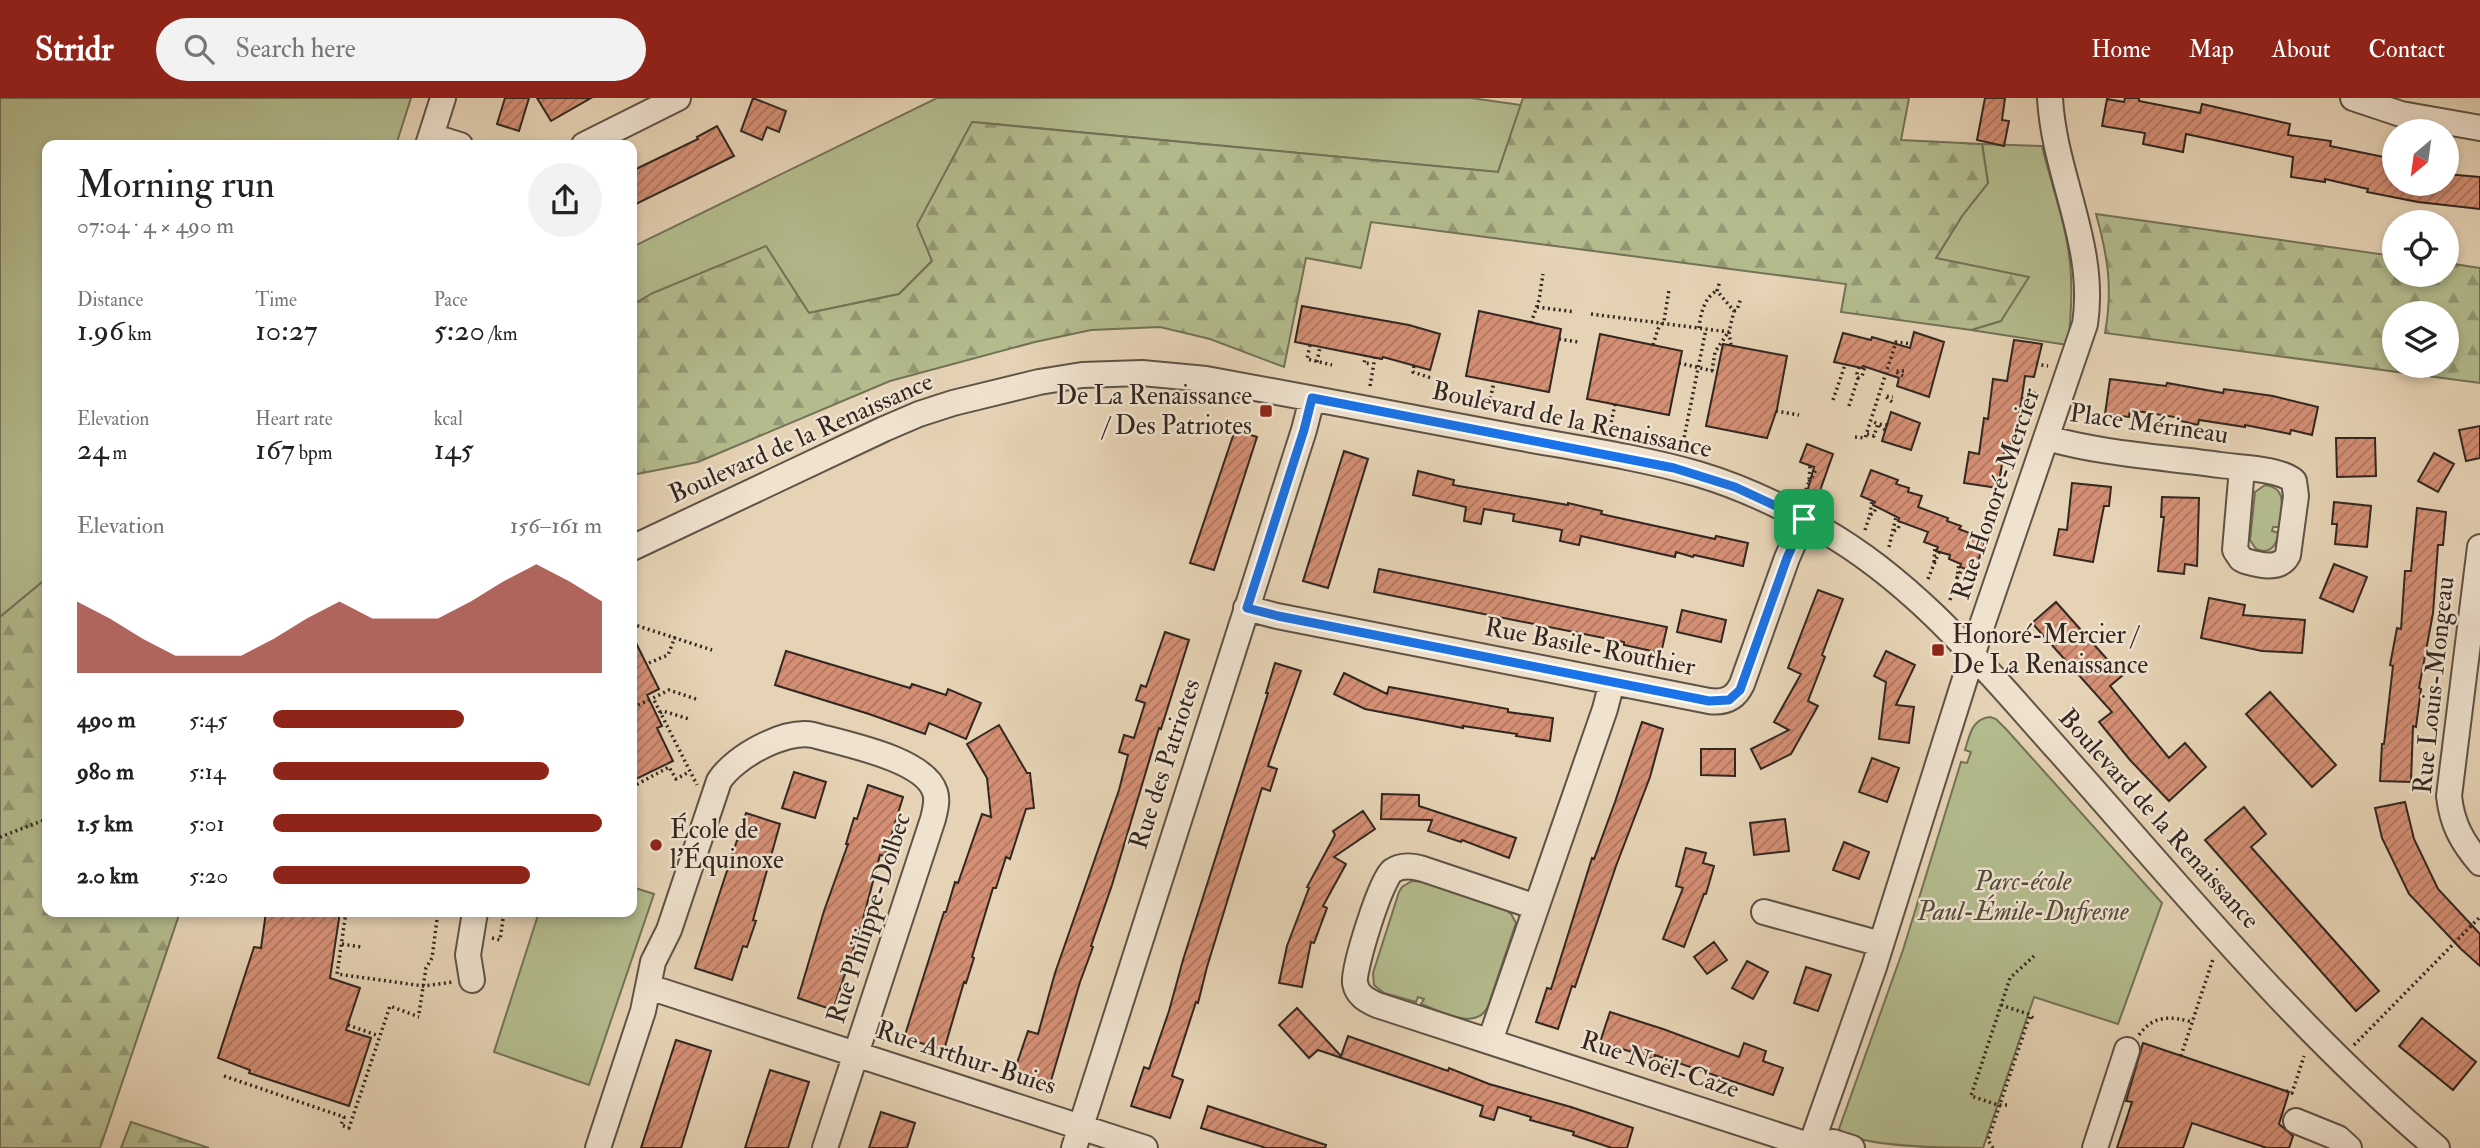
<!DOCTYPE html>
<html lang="en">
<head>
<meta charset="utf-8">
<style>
	:root { --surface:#fff; --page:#f2f2f2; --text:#222; --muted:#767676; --accent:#8f2418 }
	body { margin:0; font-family:"IM FELL Double Pica",serif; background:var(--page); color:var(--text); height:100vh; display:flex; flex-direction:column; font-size:26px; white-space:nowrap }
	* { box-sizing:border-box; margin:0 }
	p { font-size:23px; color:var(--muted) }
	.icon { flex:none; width:38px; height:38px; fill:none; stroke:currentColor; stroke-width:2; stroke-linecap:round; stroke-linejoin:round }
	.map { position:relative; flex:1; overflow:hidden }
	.details { position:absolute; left:42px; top:42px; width:595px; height:777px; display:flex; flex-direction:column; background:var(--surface); border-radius:14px; box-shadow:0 4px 10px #0003 }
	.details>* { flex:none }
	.needle { width:46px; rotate:209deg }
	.tools { position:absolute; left:2382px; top:21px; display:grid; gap:14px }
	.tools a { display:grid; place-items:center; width:77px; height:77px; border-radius:50%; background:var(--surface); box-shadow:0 4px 10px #0003; font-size:35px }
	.pin { position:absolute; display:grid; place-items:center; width:60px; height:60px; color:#fff; margin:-30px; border-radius:14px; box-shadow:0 4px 10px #0006 }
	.round { display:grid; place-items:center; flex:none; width:74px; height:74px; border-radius:37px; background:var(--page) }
	.headline { display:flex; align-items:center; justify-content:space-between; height:119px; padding:0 35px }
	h1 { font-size:38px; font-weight:600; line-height:52px }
	.figures { display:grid; grid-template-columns:repeat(3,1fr); gap:10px; height:119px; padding:7px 35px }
	.figures div { display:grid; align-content:center }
	.figures b { font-size:30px; font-weight:600 }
	.figures small { font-size:19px; font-weight:400 }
	.figures p { font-size:19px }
	.chart { height:196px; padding:14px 35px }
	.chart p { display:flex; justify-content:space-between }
	.chart svg { width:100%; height:126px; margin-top:7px; fill:var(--accent); opacity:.7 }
	ul { padding:0 35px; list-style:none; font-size:23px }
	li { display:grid; grid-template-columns:112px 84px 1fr; align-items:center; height:52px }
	li i { height:18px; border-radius:9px; background:var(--accent) }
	header { display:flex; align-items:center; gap:42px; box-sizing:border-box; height:98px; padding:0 35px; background:var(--accent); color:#fff }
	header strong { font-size:33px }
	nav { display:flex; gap:38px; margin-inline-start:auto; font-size:24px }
	.search { width:490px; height:63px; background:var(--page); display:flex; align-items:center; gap:18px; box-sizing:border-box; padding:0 24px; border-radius:38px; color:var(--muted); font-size:26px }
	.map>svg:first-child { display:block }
	.green { fill:#b4bc8e; stroke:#737258; stroke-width:2 }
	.forest { fill:url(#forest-firs); stroke:#737258; stroke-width:2; fill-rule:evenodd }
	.building { fill:url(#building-hatch); stroke:#322721; stroke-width:2 }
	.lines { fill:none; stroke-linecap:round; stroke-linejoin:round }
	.minor-casing { stroke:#5f5246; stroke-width:28 }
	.path { stroke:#322721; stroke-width:3.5; stroke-dasharray:2 3.5; stroke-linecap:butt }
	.minor { stroke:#efe2cf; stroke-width:24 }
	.route-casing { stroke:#fff; stroke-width:14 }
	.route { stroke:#1a73e8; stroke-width:9 }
	.poi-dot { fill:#8f2418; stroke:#efe2cf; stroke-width:2.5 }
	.labels { text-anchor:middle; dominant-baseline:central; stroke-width:5; stroke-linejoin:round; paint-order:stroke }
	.poi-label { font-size:26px; fill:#322721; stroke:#efe2cf; text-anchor:start }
	.street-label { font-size:26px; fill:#322721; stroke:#efe2cf }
	.park-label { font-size:26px; font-style:italic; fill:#524c3c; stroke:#efe2cf }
</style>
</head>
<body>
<header>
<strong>Stridr</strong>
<div class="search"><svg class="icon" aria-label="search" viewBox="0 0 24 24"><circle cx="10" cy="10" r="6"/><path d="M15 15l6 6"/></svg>Search here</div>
<nav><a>Home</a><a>Map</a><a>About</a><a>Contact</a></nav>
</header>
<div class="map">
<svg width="2480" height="1050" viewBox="0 0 2480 1050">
	<defs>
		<pattern id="forest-firs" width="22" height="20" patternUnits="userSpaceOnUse" patternTransform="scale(1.75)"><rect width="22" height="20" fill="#b4bc8e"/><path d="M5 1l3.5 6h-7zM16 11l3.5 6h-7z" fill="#939974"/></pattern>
		<pattern id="building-hatch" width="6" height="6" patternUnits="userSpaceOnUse" patternTransform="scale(1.75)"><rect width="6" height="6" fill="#d58f74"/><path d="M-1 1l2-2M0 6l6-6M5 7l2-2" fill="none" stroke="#ad755f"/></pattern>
	</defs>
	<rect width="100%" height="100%" fill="#e6d3b5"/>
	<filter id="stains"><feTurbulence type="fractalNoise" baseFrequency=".00286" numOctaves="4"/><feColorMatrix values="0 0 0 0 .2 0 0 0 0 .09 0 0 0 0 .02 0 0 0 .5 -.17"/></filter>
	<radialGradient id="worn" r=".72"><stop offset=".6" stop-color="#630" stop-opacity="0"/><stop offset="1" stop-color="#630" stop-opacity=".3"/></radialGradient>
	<path class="green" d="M0,0h411l-15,47h-349v433l-47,39z
		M937,0h534l50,7 -23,67 -525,-50 -41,139 -33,33 -90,19 -177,-8v-58z
		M1982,46l60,2c9,38 24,77 28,117 3,27 1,54 -2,82l-97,-15 30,-9 -65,-63 26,-42 26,-33z
		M2265,387c24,3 16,25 14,42h-6l-1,4 7,2c-3,13 -9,22 -23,16l-6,-9 5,-48z
		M1990,619l6,2 10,10 156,174 -44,121 -84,-27 -51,151c-30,0 -128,0 -144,-19l64,-179 58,-188 6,1 4,-11 -6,-2c5,-16 7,-31 25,-33z
		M1412,783l13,1 81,28 5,4 5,9 -28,83c-11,26 -47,5 -67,-2l3,-5 -6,-2 -2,5 -32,-9 -10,-8 -1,-12 26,-81 3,-5z
		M632,789l22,7 -65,191 -95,-33 45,-140h93z"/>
	<path class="forest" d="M1523,0h386l-8,42 81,4 6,39 -26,33 -26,42 93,19 -28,44 -30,9 -130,-18 5,-28 -475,-62 -10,46 -55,-10 -22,109 -74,-28 -50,-12 -69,3 -56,12 -145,39 -192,81 -66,13v-170l21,-12 113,-47 43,67 90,-19 33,-33 -15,-36 55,-103 526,50z
		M2096,116l298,42v19h52l1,-12 33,5v115l-375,-50c8,-44 3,-76 -9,-119zM2394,215h52v53h-52z
		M47,480v334h133l-80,236h-100v-531z
		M131,1024l78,26h-88z"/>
	<path class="building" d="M505,0h24l-10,33 -22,-7z
		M537,0h54l-40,23z
		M753,0l33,13 -7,21 -12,-5 -5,13 -21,-9z
		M1985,0h20l-3,22 7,1 -5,25 -27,-6z
		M2125,0h14v3l61,12 2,-9 88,20 -2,11 43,6 -1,5 64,13v25h52v-10l34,3v32l-62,-7 -51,-10 1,-3 -43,-10v3l-34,-5 2,-20 -107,-23 -3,18 -40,-8 2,-11 -43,-7 5,-27 17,3z
		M717,28l17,30 -102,50v-35l66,-32 -1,-2z
		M1302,208l107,19 31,9 -10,36 -47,-13 -1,2 -87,-17z
		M1479,213l82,18 -12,63 -83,-16z
		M1914,234l30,10 -15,55 -32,-11 2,-8 -36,-12 -1,2 -28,-6 9,-29 28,7 1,-3 38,11z
		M1600,236l82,17 -13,64 -82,-16z
		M2014,242l28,4 -8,33 -9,-1 -10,67h-4l-2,9h-5l-6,36 -34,-5 5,-31 10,2 5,-36 4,1 5,-40 14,2z
		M1723,246l64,12 -10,53 -10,29 -61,-12z
		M2110,281l56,7 1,-3 56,10 1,-4 49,7 45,11 -6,28 -21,-5 -1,4 -45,-9v2l-46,-7 -1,5 -17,-4v-3l-51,-8 -1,7 -24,-3z
		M1891,314l29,11 -9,27 -29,-9z
		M2480,328v32l-14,3 -7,-31z
		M1235,332l22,7 -43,133 -24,-7z
		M2336,340h39l1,38 -39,1z
		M1807,346l26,10 -16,45 -11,-3 8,-29 -14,-5z
		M1344,353l24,8 -40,129 -25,-7z
		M2434,355l20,11 -16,28 -20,-11z
		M1871,372l27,10 -2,4 13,4 -1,4 14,4 -4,11 30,11 -1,3 14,5 -2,3 13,5 -1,3 14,5 -11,30 -14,-5 1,-3 -12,-5 1,-4 -14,-4 2,-4 -14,-5 4,-10 -30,-11 1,-3 -26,-13 2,-3 -14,-6z
		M1418,373l36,9 -1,5 115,20v-2l34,8 -1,3 114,25 1,-3 32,7 -5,23 -49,-11 -1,2 -17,-5 -1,5 -94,-21 -2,9 -19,-4 2,-11 -49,-9 1,-7 -30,-5 -3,15 -17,-3 2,-14 -53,-12z
		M2072,385l39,4 -2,19h-5l-11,56 -39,-7 5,-26 8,1z
		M2162,399l37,1 -2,68 -12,-2 -1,10 -26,-3 6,-54h-3z
		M2334,404l37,4 -4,41 -32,-3 2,-20h-5z
		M2417,410l29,4 -3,33h-5l-5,68 -14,75 2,1 -5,38 -3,-1 -2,56 -31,-1 2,-37h2l9,-78 -3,-1 7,-37 4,1 4,-58h6z
		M2334,466l33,13 -14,35 -33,-14z
		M1379,471l288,58 -6,26 -37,-8v-3l-250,-50z
		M1818,492l25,9 -21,56 3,2 -17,44 10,5 -27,48 -30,15 -10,-20 38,-19 -15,-8 27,-48 -13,-6z
		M2209,500l36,7 -2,10 62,5 -3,33 -40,-2 -61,-13z
		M2056,504l66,74 -12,10 59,72 16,-15 21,24 -37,34 -39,-41 -31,-38 13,-10 -80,-89z
		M1682,512l44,10 -5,22 -44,-10z
		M1165,534l24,8 -28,89 -2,-1 -47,157 -21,61 2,1 -13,35 -30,102 -36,-12 14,-41 10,3 17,-61 64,-183 9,-35 -9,-3 5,-17 10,3 11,-35 -9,-3 5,-15 5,2z
		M632,537l27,54 -12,6 15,31 -5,2 16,33 -41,20z
		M786,553l124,37 2,-4 34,11 2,-6 33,14 -15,36 -37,-16 -4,11 -56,-20 -94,-29z
		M1886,553l29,14 -19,40 18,2 -5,36 -30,-4 7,-57 -12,-6z
		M1275,565l26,8 -33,95 9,3 -7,22 -8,-3 -9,29 -46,150 -9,36 -2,-1 -24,74 11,4 -13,38 -39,-12 13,-39 5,2 20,-58 14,-51 85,-267h-2z
		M1344,575l43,21 2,-7 119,22v3l45,6 -3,23 -34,-5 1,-2 -54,-8v2l-98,-19 -31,-15z
		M2270,594l66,73 -24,22 -66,-73z
		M1642,624l21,7 -13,48 -34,89 -41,121 -3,-1 -14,43 -22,-7 11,-34 4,1 41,-131 2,1 21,-57z
		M999,627l28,48h3l4,35 -8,1 -16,50 -4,-2 -10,31h-3l-21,69 2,1 -8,25 -2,-1 -20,68 -40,-12 40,-126h2l9,-30 3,1 24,-69 9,3 -4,-39 -20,-34z
		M1701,651h34v27l-34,-1z
		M1872,660l27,10 -12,34 -28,-10z
		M794,674l32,10 -11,36 -33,-10z
		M868,687l35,12 -18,59 -5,-1 -18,68 -29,87 -35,-12 26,-87 24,-67h-2l8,-26 3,1z
		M1382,696l37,1v11l97,32 -7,20 -47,-18 -1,2 -33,-11 4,-11 -51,-1z
		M2405,704l9,37 24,50 42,45v32l-19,-17 -52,-55 -27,-56 -7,-30z
		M2244,709l22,27 -15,13 128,144 -23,20 -151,-171z
		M1363,713l12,18 -41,28 12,7 -23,42 4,2 -13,35 -3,-1 -9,45 -23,-4 8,-37 22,-58 -2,-1 28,-52 -2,-4z
		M746,715l34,11 -27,96 3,1 -9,26 -4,-1 -11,34 -37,-12z
		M1785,721l4,32 -35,4 -4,-32z
		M1844,744l25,10 -10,27 -26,-9z
		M1686,750l20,5 -3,10 11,3 -8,28h-2l-20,53 -21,-8 20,-51 -7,-2z
		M266,814h74l-10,66 30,10 -14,42 25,8 -22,68 -100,-33 1,-3 -32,-12 36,-111 7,1z
		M1714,844l13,18 -20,14 -13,-17z
		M1747,863l21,11 -15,27 -21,-11z
		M1806,869l25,8 -13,36 -24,-8z
		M1297,910l44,48 7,-20 100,35 1,-3 40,16 82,23 62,21 -6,20h-15l-39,-13 1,-3 -44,-12 1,-3 -33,-10 -4,13 -14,-4 3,-10 -165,-56 -9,8 -30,-33z
		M1610,914l53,17 76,28 5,-14 22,8 -3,10 20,7 -10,27 -118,-40 -1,4 -54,-17z
		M2422,920l54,44 -23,28 -54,-44z
		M676,942l35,11 -30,97h-40z
		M2143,945l146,49 -10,32 14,12 -4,12h-22l-75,-25 -9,25h-66l15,-46 -6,-1z
		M770,972l39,12 -21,66h-43z
		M1208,1008l118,39 -1,3h-59l-65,-20z
		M881,1014l34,11 -8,25h-38z"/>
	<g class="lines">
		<g class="minor-casing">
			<path id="minor" d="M2353,0l48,16 79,14
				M431,38l29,9
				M428,47l15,-47
				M584,47l94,-47
				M2047,340c56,16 116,19 173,27 20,3 59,3 74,16l2,15 -8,59c-8,16 -29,10 -43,6l-4,-2 -6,-9 7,-82
				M2480,449l-31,249c3,28 13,46 31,67
				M632,450l252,-119 35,-15 34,-11 86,-21 43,-7 60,-2 64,6c100,18 199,37 299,56 64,12 130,21 193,39 44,13 86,33 125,56 96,55 164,141 237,222 121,136 237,278 377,396
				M1246,510l31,8 432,85c15,2 26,-2 33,-17l45,-126 17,-39
				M1536,809l-113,-38c-10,-3 -21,-5 -31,2 -11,8 -39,98 -37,112 2,12 11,17 22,22l434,141 22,-4 19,6
				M1764,814l117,32
				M472,882l-4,-25 7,-43
				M649,889l496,161
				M1490,943l115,-332 7,-27
				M2296,1023l42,17 11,10
				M598,1050l45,-137 10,-49 16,-32 50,-149c15,-24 66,-52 94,-46 32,9 112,24 122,57 3,9 0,18 -2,27l-108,329
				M1074,1050l230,-718 8,-31
				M1810,1050l64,-181 107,-339 104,-304c12,-79 -31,-149 -35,-226
				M2095,1050l32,-98"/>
		</g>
		<path class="path" d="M1537,209l38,5
			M1734,213l3,-1 4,-12
			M1591,216l138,18 5,-21 -17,-20 3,-10
			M1531,225l8,-23 4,-26
			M1699,230c1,-13 6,-32 18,-37
			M1729,234l2,13
			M1559,241l19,3
			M1310,247l-3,14 25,6
			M1653,247l5,-16 6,-8 5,-31
			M1366,257l-2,8 8,1
			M1317,264l3,-15
			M1679,265l38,9
			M2036,266l12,2
			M1414,268l-1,6 18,6
			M1859,269l-2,7 1,4 4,-2 3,-9
			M1712,273l3,-19 12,-18
			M1903,278l-8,-5h9
			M1370,288l5,-29
			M2022,301l8,2 6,-10
			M1833,302l12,-35
			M1892,304l-7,-6 8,1
			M1849,308l9,-28
			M1488,311l6,-27
			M1776,313l23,4
			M1885,332l-7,-6 9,1
			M1609,335l6,-29
			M1867,336l7,2 4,-12 -7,-3
			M1855,339l10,1 31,-96 15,2
			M1682,350l24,-119
			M2000,376l7,1 2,-11
			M1809,384l7,-12
			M1804,397l5,-13 1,-16
			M1870,417l2,-15
			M1865,432l5,-15 4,-2 2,-6
			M1894,433l4,-2 2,-7
			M1889,449l7,-30
			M1934,464l1,-16
			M1957,480l6,-10
			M1928,481l11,-27
			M1950,502l7,-22 2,-15
			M632,526l80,26
			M649,565l19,-8 7,-18
			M696,601l-27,-9 -16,8 44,87
			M638,607l15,-7
			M660,615l3,-2 26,8
			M632,689l37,-20 7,12 13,-7
			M0,739l47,-18
			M346,814l-9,62 86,12 30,-4
			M492,840l8,2 4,-28
			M342,846l19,3
			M2001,907l27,9 6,5
			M419,915l7,-45 6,-10 6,-46
			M348,927l31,11
			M2139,937c14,-20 32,-19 53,-13
			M2354,947l126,-128
			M2181,958l32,-97
			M224,978l120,41 -3,8 8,3 41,-122 29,11
			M2286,993l6,2 12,-37
			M2007,1007h-9l-27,-9 39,-118 24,-22
			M1993,1050l-5,-8 42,-125"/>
		<use href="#minor" class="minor"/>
	</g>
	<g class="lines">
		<g class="route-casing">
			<path id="route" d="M1312,300l362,70 61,19 69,32 -17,39 -47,132 -11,10 -20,1 -431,-85 -31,-8 57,-178z"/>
		</g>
		<use href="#route" class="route"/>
	</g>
	<g class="poi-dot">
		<rect x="1259" y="306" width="14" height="14" rx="3.5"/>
		<rect x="1931" y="545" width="14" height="14" rx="3.5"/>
		<circle cx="656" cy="747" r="7"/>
	</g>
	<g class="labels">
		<g class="poi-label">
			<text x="1252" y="298" text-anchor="end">De La Renaissance<tspan x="1252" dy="30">/ Des Patriotes</tspan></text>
			<text x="1952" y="537">Honoré-Mercier /<tspan x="1952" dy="30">De La Renaissance</tspan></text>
			<text x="670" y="732">École de<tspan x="670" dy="30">l'Équinoxe</tspan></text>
		</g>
		<g class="street-label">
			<text transform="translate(1572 322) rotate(12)">Boulevard de la Renaissance</text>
			<text transform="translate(2149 326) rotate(8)">Place Mérineau</text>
			<text transform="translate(801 340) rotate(-24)">Boulevard de la Renaissance</text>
			<text transform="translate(1996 396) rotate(-71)">Rue Honoré-Mercier</text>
			<text transform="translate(1590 549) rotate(11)">Rue Basile-Routhier</text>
			<text transform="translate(2434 587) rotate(-84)">Rue Louis-Mongeau</text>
			<text transform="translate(1165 666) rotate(-72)">Rue des Patriotes</text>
			<text transform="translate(2159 721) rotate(48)">Boulevard de la Renaissance</text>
			<text transform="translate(869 820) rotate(-72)">Rue Philippe-Dolbec</text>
			<text transform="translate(966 960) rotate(18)">Rue Arthur-Buies</text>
			<text transform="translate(1660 967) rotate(18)">Rue Noël-Caze</text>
		</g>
		<g class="park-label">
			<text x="2023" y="784">Parc-école<tspan x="2023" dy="30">Paul-Émile-Dufresne</tspan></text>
		</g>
	</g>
	<rect width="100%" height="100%" filter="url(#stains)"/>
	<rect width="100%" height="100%" fill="url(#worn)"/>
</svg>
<div class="tools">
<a><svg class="needle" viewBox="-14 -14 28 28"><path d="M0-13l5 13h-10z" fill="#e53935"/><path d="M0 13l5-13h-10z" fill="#767676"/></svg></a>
<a><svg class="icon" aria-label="locate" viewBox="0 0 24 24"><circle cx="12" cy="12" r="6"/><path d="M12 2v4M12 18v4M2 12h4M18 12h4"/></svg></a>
<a><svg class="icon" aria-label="layers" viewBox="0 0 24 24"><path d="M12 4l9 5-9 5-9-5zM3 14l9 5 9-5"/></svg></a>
</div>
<div class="pin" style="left:1804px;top:421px;background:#1e9e55"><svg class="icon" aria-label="arrive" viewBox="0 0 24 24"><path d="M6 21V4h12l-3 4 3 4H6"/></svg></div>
<section class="details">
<div class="headline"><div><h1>Morning run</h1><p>07:04 · 4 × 490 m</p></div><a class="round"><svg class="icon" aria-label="share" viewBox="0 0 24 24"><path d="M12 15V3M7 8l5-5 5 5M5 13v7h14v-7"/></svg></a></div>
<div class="figures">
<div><p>Distance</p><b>1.96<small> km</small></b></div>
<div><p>Time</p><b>10:27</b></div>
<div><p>Pace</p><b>5:20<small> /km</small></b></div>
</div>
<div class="figures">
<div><p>Elevation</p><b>24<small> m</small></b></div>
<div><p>Heart rate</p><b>167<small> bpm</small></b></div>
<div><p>kcal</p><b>145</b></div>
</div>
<div class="chart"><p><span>Elevation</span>156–161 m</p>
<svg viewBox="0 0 160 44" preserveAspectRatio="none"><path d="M0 44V19L10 25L20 32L30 38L40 38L50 38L60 32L70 25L80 19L90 25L100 25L110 25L120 19L130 12L140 6L150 12L160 19V44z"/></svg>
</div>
<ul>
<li><b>490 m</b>5:45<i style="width:58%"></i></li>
<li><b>980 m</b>5:14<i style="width:84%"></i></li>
<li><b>1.5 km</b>5:01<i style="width:100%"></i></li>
<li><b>2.0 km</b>5:20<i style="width:78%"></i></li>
</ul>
</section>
</div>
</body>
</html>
